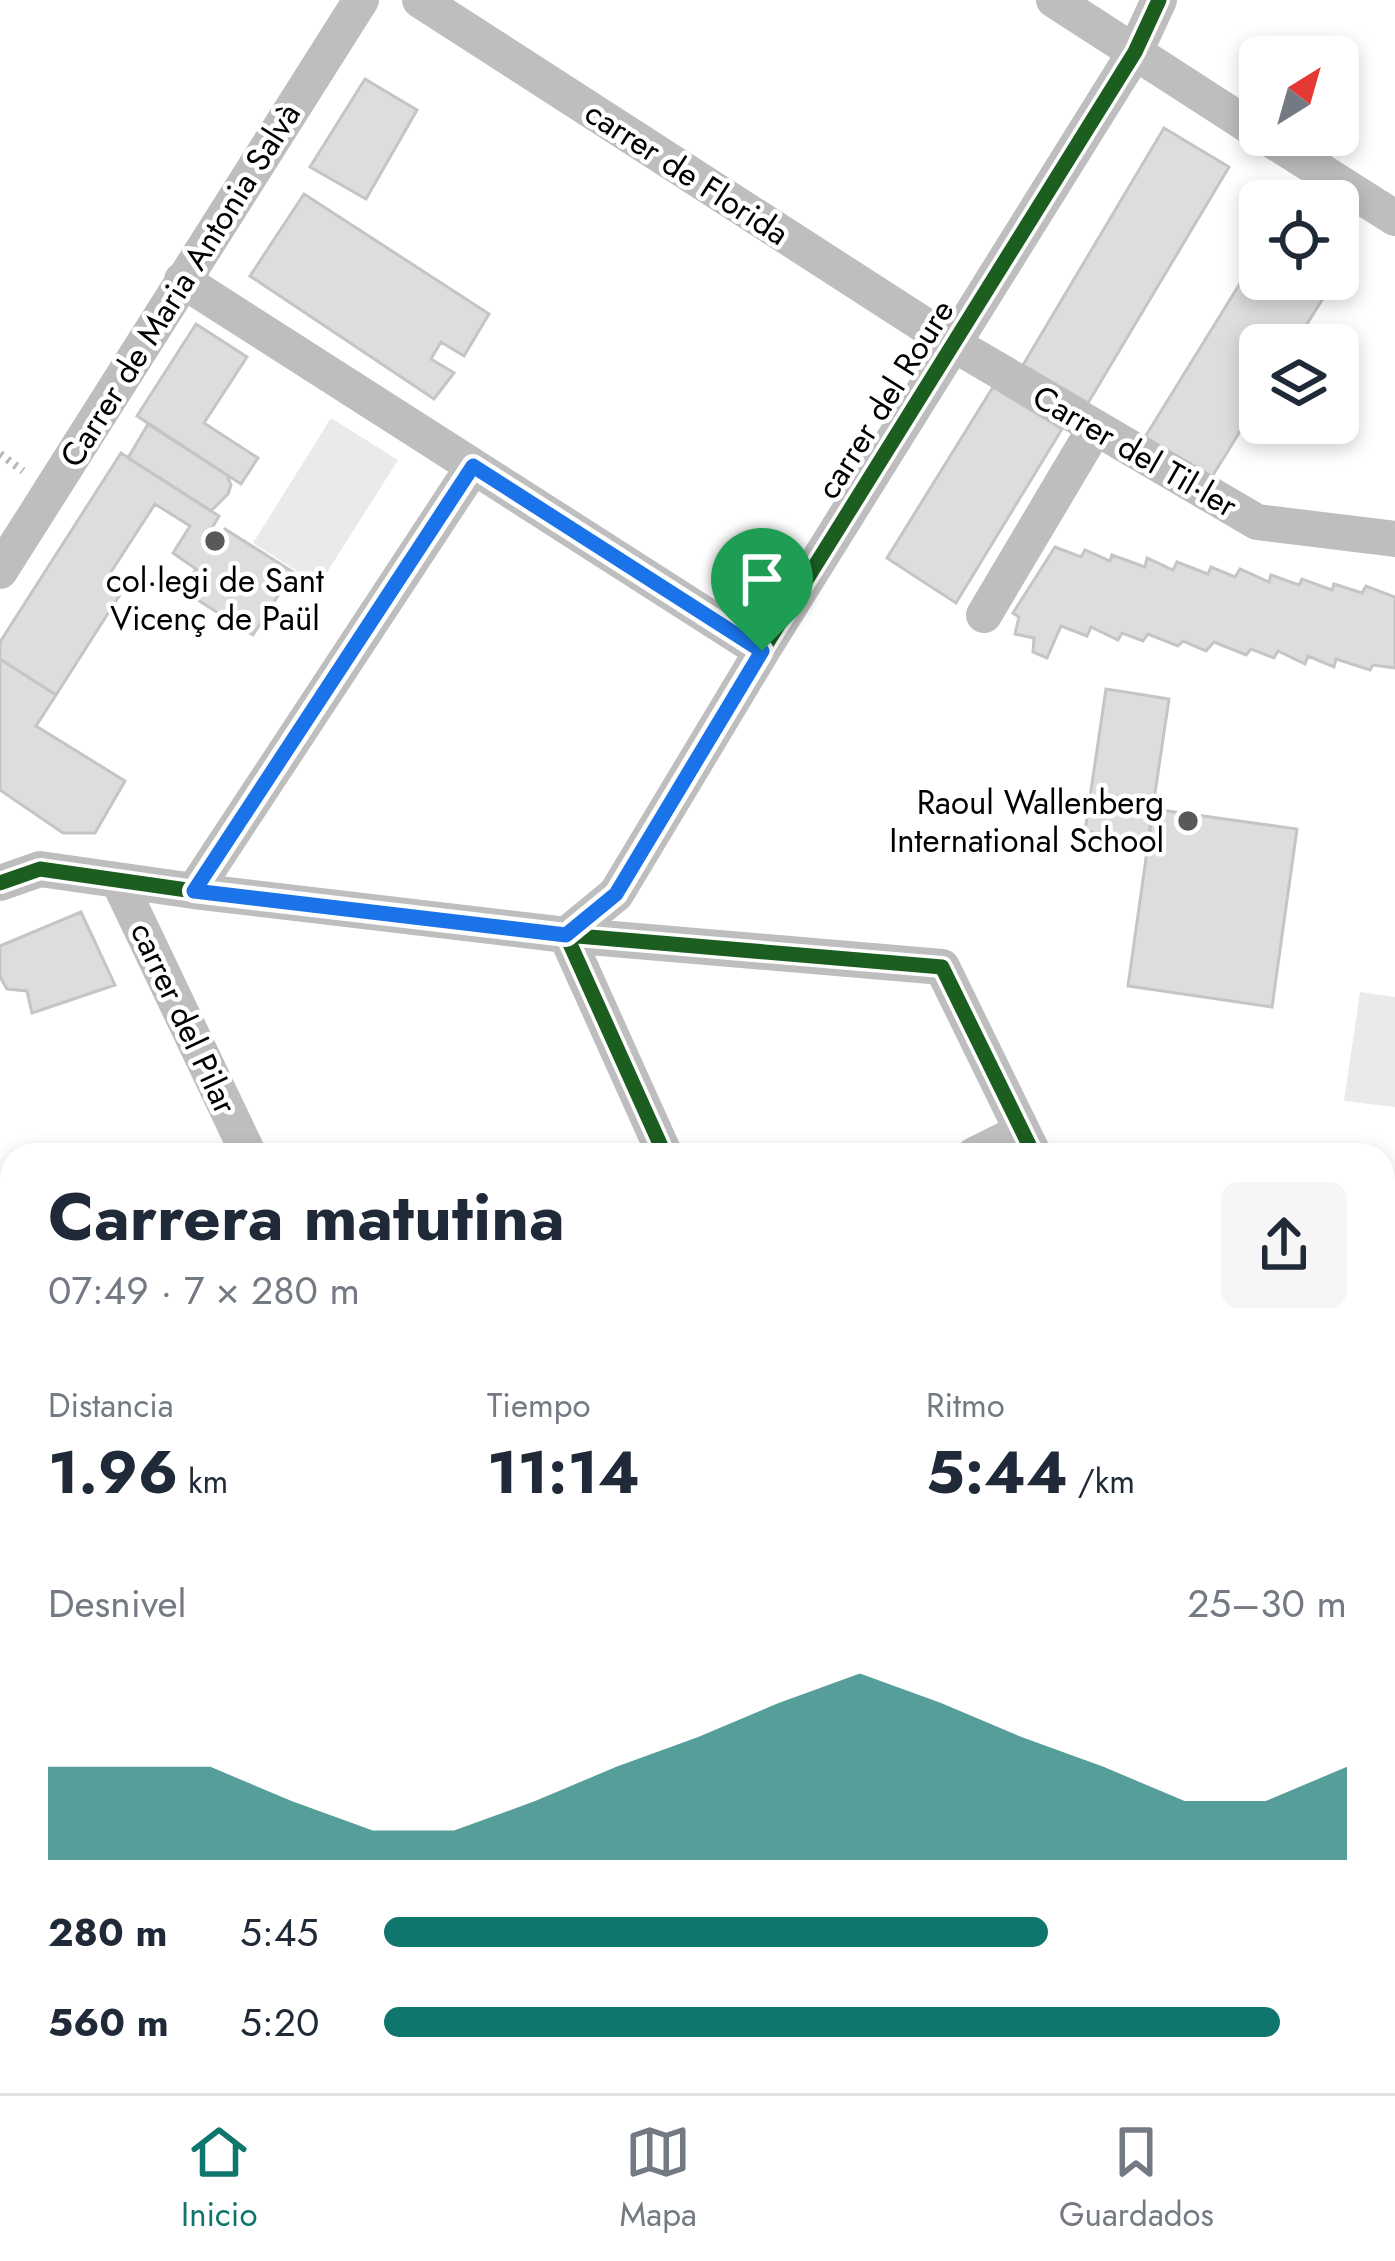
<!DOCTYPE html>
<html lang="es">
<head>
<meta charset="utf-8">
<style>
	:root { --surface:#fff; --page:#f6f6f7; --text:#1f2937; --muted:#747a83; --line:#e0e1e3; --accent:#0f766e }
	body { margin:0; font-family:Jost,sans-serif; background:var(--page); color:var(--text); height:100vh; display:flex; flex-direction:column; font-size:45px; white-space:nowrap }
	* { box-sizing:border-box; margin:0 }
	p { font-size:39px; color:var(--muted) }
	.icon { flex:none; width:66px; height:66px; fill:none; stroke:currentColor; stroke-width:2; stroke-linecap:round; stroke-linejoin:round }
	.map { position:relative; flex:1; overflow:hidden }
	.sheet { position:absolute; left:0px; top:1143px; width:1395px; height:951px; display:flex; flex-direction:column; background:var(--surface); border-radius:36px 36px 0 0; box-shadow:0 6px 18px #0003 }
	.sheet>* { flex:none }
	.needle { width:78px; rotate:37deg }
	.fabs { position:absolute; left:1239px; top:36px; display:grid; gap:24px }
	.fabs a { display:grid; place-items:center; width:120px; height:120px; border-radius:18px; background:var(--surface); box-shadow:0 6px 18px #0003; font-size:60px }
	.pin { position:absolute; display:grid; place-items:center; width:102px; height:102px; color:#fff; margin:-123px -51px; border-radius:50% 50% 50% 0; rotate:-45deg; box-shadow:0 0 12px #0007 }
	.pin .icon { rotate:45deg }
	.round { display:grid; place-items:center; flex:none; width:126px; height:126px; border-radius:18px; background:var(--page) }
	.summary { display:flex; align-items:center; justify-content:space-between; height:204px; padding:0 48px }
	h1 { font-size:66px; font-weight:700; line-height:90px }
	.stats { display:grid; grid-template-columns:repeat(3,1fr); gap:18px; height:204px; padding:12px 48px }
	.stats div { display:grid; align-content:center }
	.stats b { font-size:60px; font-weight:700 }
	.stats small { font-size:33px; font-weight:400 }
	.stats p { font-size:33px }
	.chart { height:336px; padding:24px 48px }
	.chart p { display:flex; justify-content:space-between }
	.chart svg { width:100%; height:216px; margin-top:12px; fill:var(--accent); opacity:.7 }
	ul { padding:0 48px; list-style:none; font-size:39px }
	li { display:grid; grid-template-columns:192px 144px 1fr; align-items:center; height:90px }
	li i { height:30px; border-radius:15px; background:var(--accent) }
	.tabs { display:flex; justify-content:space-around; align-items:center; height:168px; border-top:3px solid var(--line); background:var(--surface); font-size:33px; color:var(--muted) }
	.tabs a { display:grid; justify-items:center; gap:6px }
	.tabs .active { color:var(--accent) }
	.map>svg:first-child { display:block }
	.green { fill:#eaeaea }
	.building { fill:#ddd; stroke:#c5c5c5; stroke-width:3 }
	.lines { fill:none; stroke-linecap:round; stroke-linejoin:round }
	.path { stroke:#b8b8b8; stroke-width:8; stroke-dasharray:3 6; stroke-linecap:butt }
	.minor { stroke:#bebebe; stroke-width:36 }
	.cycleway-casing { stroke:#fff; stroke-width:22 }
	.cycleway { stroke:#1b5e20; stroke-width:15 }
	.route-casing { stroke:#fff; stroke-width:24 }
	.route { stroke:#1a73e8; stroke-width:15 }
	.poi-dot { fill:#595959; stroke:#fff; stroke-width:4.5 }
	.labels { text-anchor:middle; dominant-baseline:central; stroke-width:9; stroke-linejoin:round; paint-order:stroke }
	.street-label { font-size:33px; fill:#000; stroke:#fff }
	.poi-label { font-size:33px; fill:#000; stroke:#fff }
</style>
</head>
<body>
<div class="map">
<svg width="1395" height="2093" viewBox="0 0 1395 2093">
	<rect width="100%" height="100%" fill="#fff"/>
	<path class="green" d="M331,418l67,42 -79,125 -66,-42z
		M1360,992l35,5v110l-51,-6z"/>
	<path class="building" d="M365,79l52,31 -51,89 -56,-32z
		M1164,128l65,39 -141,236 -65,-38z
		M304,194l185,120 -25,42 -23,-14 -10,17 23,14 -20,26 -184,-123z
		M1260,251v28h75l-41,66h-34v54l-50,81 -65,-43z
		M196,324l51,33 -43,66 54,35 -17,26 -104,-68z
		M993,387l69,42 -106,174 -69,-45z
		M148,424l79,51 4,10 -3,9 -17,17 -83,-53z
		M121,453l98,63 -11,19 9,6 8,-12 68,43 -40,63 -71,-45 14,-21 -23,-16 17,-27 -35,-22 -44,68 17,10 -72,113 -56,-36v-17z
		M1055,547l26,10 4,-7 25,11 2,-6 33,12 2,-9 26,12 4,-8 31,12 3,-7 24,10 5,-8 29,13 2,-7 28,10 3,-6 30,11 2,-6 28,9 4,-7 29,11v71l-22,-3 -3,5 -34,-11 -2,8 -26,-11 -3,8 -27,-13 -4,7 -23,-9 -5,6 -32,-13 -8,9 -23,-10 -5,5 -30,-12 -5,7 -21,-8 -4,7 -27,-13 -4,9 -26,-10 -14,32 -14,-6 1,-14 -19,-4 4,-17 -6,-4z
		M0,659l56,36 -20,31 89,55 -30,52h-32l-63,-43z
		M1106,689l63,10 -21,141 -63,-9z
		M1153,809l144,20 -25,178 -144,-21z
		M81,912l34,73 -83,28 -5,-22 -20,-2 -7,-12v-31z"/>
	<g class="lines">
		<path class="path" d="M0,454l23,17"/>
		<path class="minor" d="M420,0l535,345 302,177 138,17
			M1054,0l206,133
			M1264,135l131,83
			M182,280l580,371
			M0,571l361,-571
			M984,615l111,-187
			M119,882l130,273
			M0,883l40,-14 154,22 372,44 376,32 92,188
			M194,891l279,-424
			M665,1155l-99,-220 50,-41 146,-243 373,-599 24,-52
			M974,1155l48,-24
			M1383,1212l12,-5
			M0,1424l12,26
			M1383,1578l12,-6
			M0,1614l12,-4
			M1383,1879l12,25
			M0,1894l12,-3
			M1383,1980l12,-6
			M911,2082l23,11
			M328,2093l22,-11
			M1144,2093l23,-11"/>
		<g class="cycleway-casing">
			<path id="cycleway" d="M0,883l40,-14 154,22 372,44 376,32 92,188
				M665,1155l-99,-220 50,-41 146,-243 373,-599 24,-52"/>
		</g>
		<use href="#cycleway" class="cycleway"/>
	</g>
	<g class="lines">
		<g class="route-casing">
			<path id="route" d="M473,466l289,185 -146,243 -50,41 -372,-44z"/>
		</g>
		<use href="#route" class="route"/>
	</g>
	<g class="poi-dot">
		<circle cx="215" cy="541" r="12"/>
		<circle cx="1188" cy="821" r="12"/>
	</g>
	<g class="labels">
		<g class="street-label">
			<text transform="translate(687 173) rotate(33)">carrer de Florida</text>
			<text transform="translate(180 285) rotate(-58)">Carrer de Maria Antonia Salvà</text>
			<text transform="translate(885 399) rotate(-58)">carrer del Roure</text>
			<text transform="translate(1135 451) rotate(30)">Carrer del Til·ler</text>
			<text transform="translate(184 1018) rotate(65)">carrer del Pilar</text>
		</g>
		<g class="poi-label">
			<text x="215" y="580">col·legi de Sant<tspan x="215" dy="38">Vicenç de Paül</tspan></text>
			<text x="1164" y="802" text-anchor="end">Raoul Wallenberg<tspan x="1164" dy="38">International School</tspan></text>
		</g>
	</g>
</svg>
<div class="fabs">
<a><svg class="needle" viewBox="-14 -14 28 28"><path d="M0-13l5 13h-10z" fill="#e53935"/><path d="M0 13l5-13h-10z" fill="#747a83"/></svg></a>
<a><svg class="icon" aria-label="locate" viewBox="0 0 24 24"><circle cx="12" cy="12" r="6"/><path d="M12 2v4M12 18v4M2 12h4M18 12h4"/></svg></a>
<a><svg class="icon" aria-label="layers" viewBox="0 0 24 24"><path d="M12 4l9 5-9 5-9-5zM3 14l9 5 9-5"/></svg></a>
</div>
<div class="pin" style="left:762px;top:651px;background:#1e9e55"><svg class="icon" aria-label="arrive" viewBox="0 0 24 24"><path d="M6 21V4h12l-3 4 3 4H6"/></svg></div>
<section class="sheet">
<div class="summary"><div><h1>Carrera matutina</h1><p>07:49 · 7 × 280 m</p></div><a class="round"><svg class="icon" aria-label="share" viewBox="0 0 24 24"><path d="M12 15V3M7 8l5-5 5 5M5 13v7h14v-7"/></svg></a></div>
<div class="stats">
<div><p>Distancia</p><b>1.96<small> km</small></b></div>
<div><p>Tiempo</p><b>11:14</b></div>
<div><p>Ritmo</p><b>5:44<small> /km</small></b></div>
</div>
<div class="chart"><p><span>Desnivel</span>25–30 m</p>
<svg viewBox="0 0 160 44" preserveAspectRatio="none"><path d="M0 44V25L10 25L20 25L30 32L40 38L50 38L60 32L70 25L80 19L90 12L100 6L110 12L120 19L130 25L140 32L150 32L160 25V44z"/></svg>
</div>
<ul>
<li><b>280 m</b>5:45<i style="width:69%"></i></li>
<li><b>560 m</b>5:20<i style="width:93%"></i></li>
</ul>
</section>
</div>
<nav class="tabs">
<a class="active"><svg class="icon" aria-label="home" viewBox="0 0 24 24"><path d="M3 11l9-7 9 7M6 9v11h12V9"/></svg>Inicio</a>
<a><svg class="icon" aria-label="map" viewBox="0 0 24 24"><path d="M3 6l6-2 6 2 6-2v14l-6 2-6-2-6 2zM9 4v14M15 6v14"/></svg>Mapa</a>
<a><svg class="icon" aria-label="saved" viewBox="0 0 24 24"><path d="M7 4h10v16l-5-4-5 4z"/></svg>Guardados</a>
</nav>
</body>
</html>
